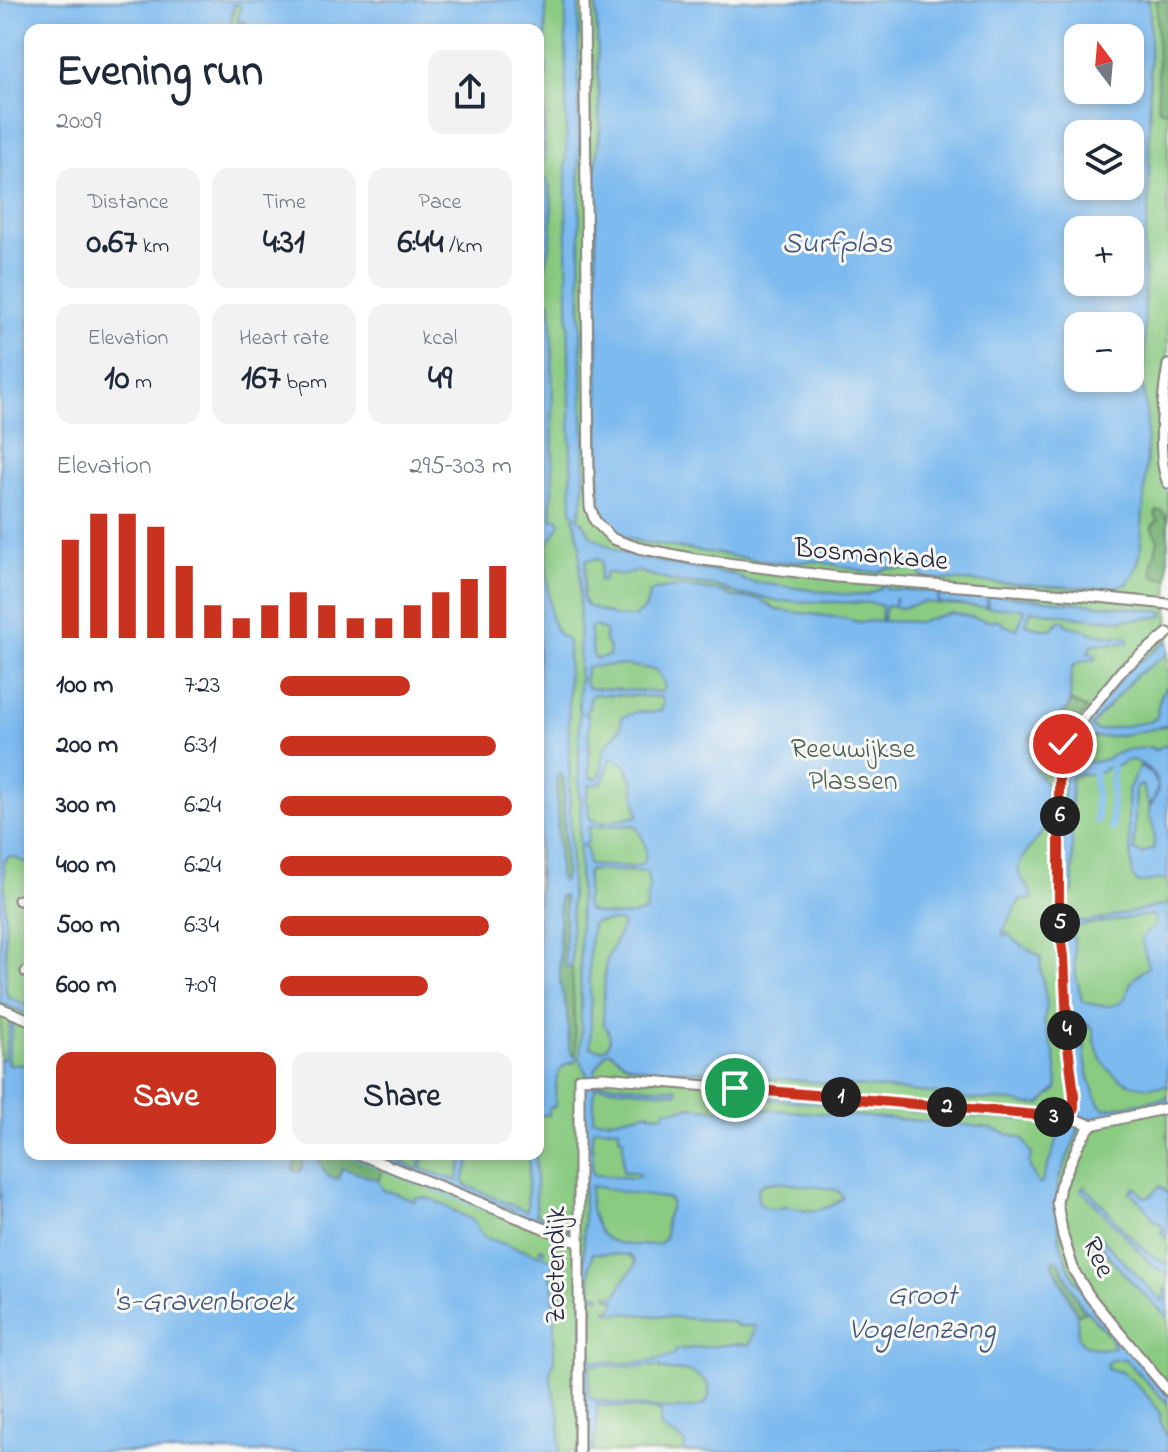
<!DOCTYPE html>
<html lang="en">
<head>
<meta charset="utf-8">
<style>
	:root { --surface:#fff; --page:#f2f2f3; --text:#1f2937; --muted:#747a83; --accent:#c8321e }
	body { margin:0; font-family:"Indie Flower",sans-serif; background:var(--page); color:var(--text); height:100vh; display:flex; flex-direction:column; font-size:30px; white-space:nowrap }
	* { box-sizing:border-box; margin:0 }
	p { font-size:26px; color:var(--muted) }
	.icon { flex:none; width:44px; height:44px; fill:none; stroke:currentColor; stroke-width:2; stroke-linecap:round; stroke-linejoin:round }
	.map { position:relative; flex:1; overflow:hidden }
	.sheet { position:absolute; left:24px; top:24px; width:520px; height:1136px; display:flex; flex-direction:column; background:var(--surface); border-radius:16px; box-shadow:0 4px 12px #0003 }
	.sheet>* { flex:none }
	.needle { width:52px; rotate:344deg }
	.controls { position:absolute; left:1064px; top:24px; display:grid; gap:16px }
	.controls a { display:grid; place-items:center; width:80px; height:80px; border-radius:16px; background:var(--surface); box-shadow:0 4px 12px #0003; font-size:40px }
	.pin { position:absolute; display:grid; place-items:center; width:68px; height:68px; color:#fff; margin:-34px; border:4px solid #fff; border-radius:50%; box-shadow:0 2px 8px #0007 }
	.km { position:absolute; width:40px; height:40px; margin:-20px; border-radius:50%; background:#222; color:#fff; font-size:22px; line-height:40px; text-align:center }
	.round { display:grid; place-items:center; flex:none; width:84px; height:84px; border-radius:16px; background:var(--page) }
	.headline { display:flex; align-items:center; justify-content:space-between; height:136px; padding:0 32px }
	h1 { font-size:44px; font-weight:700; line-height:60px }
	.metrics { display:grid; grid-template-columns:repeat(3,1fr); gap:12px; height:136px; padding:8px 32px }
	.metrics div { display:grid; align-content:center; border-radius:16px; background:var(--page); text-align:center }
	.metrics b { font-size:34px; font-weight:700 }
	.metrics small { font-size:22px; font-weight:400 }
	.metrics p { font-size:22px }
	.chart { height:224px; padding:16px 32px }
	.chart p { display:flex; justify-content:space-between }
	.chart svg { width:100%; height:144px; margin-top:8px; stroke:var(--accent); stroke-width:6 }
	.cta { display:flex; gap:16px; margin-top:auto; padding:16px 32px }
	.cta a { flex:1; height:92px; border-radius:16px; background:var(--accent); color:#fff; font-size:32px; font-weight:700; line-height:92px; text-align:center }
	.cta a+a { background:var(--page); color:var(--text) }
	ul { padding:0 32px; list-style:none; font-size:26px }
	li { display:grid; grid-template-columns:128px 96px 1fr; align-items:center; height:60px }
	li i { height:20px; border-radius:10px; background:var(--accent) }
	.map>svg:first-child { display:block }
	.green { fill:#8acb82; stroke:#56765e; stroke-width:2; fill-rule:evenodd }
	.forest { fill:#6faf70; stroke:#486856; stroke-width:2 }
	.water { fill:#7cbaef; stroke:#4f6e95; stroke-width:2; fill-rule:evenodd }
	.lines { fill:none; stroke-linecap:round; stroke-linejoin:round }
	.stream { stroke:#7cbaef; stroke-width:2 }
	.canal { stroke:#7cbaef; stroke-width:7 }
	.ferry { stroke:#42577a; stroke-width:2; stroke-dasharray:10 8; stroke-linecap:butt }
	.minor-casing { stroke:#86817c; stroke-width:13 }
	.minor { stroke:#fff; stroke-width:9 }
	.route-casing { stroke:#fff; stroke-width:16 }
	.route { stroke:#c8321e; stroke-width:10 }
	.labels { text-anchor:middle; dominant-baseline:central; stroke-width:6; stroke-linejoin:round; paint-order:stroke }
	.street-label { font-size:28px; fill:#22223b; stroke:#f6f6f2 }
	.park-label { font-size:28px; fill:#465d54; stroke:#f6f6f2 }
	.water-label { font-size:30px; font-style:italic; fill:#42577a; stroke:#f6f6f2 }
</style>
</head>
<body>
<div class="map">
<svg width="1168" height="1452" viewBox="0 0 1168 1452">
	<rect width="100%" height="100%" fill="#f6f6f2"/>
	<filter id="ink" filterUnits="userSpaceOnUse"><feTurbulence type="fractalNoise" baseFrequency=".0125" numOctaves="2"/><feDisplacementMap in="SourceGraphic" scale="16" xChannelSelector="R" yChannelSelector="G"/><feConvolveMatrix kernelMatrix="1 2 1 2 8 2 1 2 1" color-interpolation-filters="sRGB"/></filter>
	<filter id="wash" filterUnits="userSpaceOnUse"><feTurbulence type="fractalNoise" baseFrequency=".006" numOctaves="4" result="noise"/><feDisplacementMap in="SourceGraphic" scale="32" xChannelSelector="R" yChannelSelector="G"/><feGaussianBlur stdDeviation="1.8" result="paint"/><feColorMatrix in="noise" values="0 0 0 0 0 0 0 0 0 0 0 0 0 0 0 0 0 1.4 0 .05"/><feComposite in="paint" operator="in"/></filter>
	<g filter="url(#wash)">
		<rect width="100%" height="100%" fill="#e9e0bd"/>
		<path class="green" d="M0,0h1168v1452h-1168zM30,30h508v1124h-508zM1078,38h52v52h-52zM1078,134h52v52h-52zM1078,230h52v52h-52zM1078,326h52v52h-52z"/>
		<path class="forest" d="M1157,0h11v112l-9,-3 -1,-2z
			M1157,511h5l6,9v59h-5l-10,-4 -1,-10 6,-25 -6,-11v-3l6,-6 -3,-5z
			M1070,701l17,8 -23,30 -11,-20 14,-10z
			M558,774h4l2,9 1,90 -1,7 -2,2 -3,-6 -3,-95z
			M561,896h3l1,4v66l7,1 4,88 -5,-2 -2,-5 -1,-16 -8,-49 -1,-86z
			M297,1154h49l38,15 -6,11 -21,-5 -19,5 -10,-3 -23,-20 -4,15 -9,-2z
			M1056,1259l3,1 21,44 6,7 -9,4 -25,-52z"/>
		<path class="water" d="M0,0h545l1,3 -1,60 2,1 -3,33v64l-6,3v-77l3,-19 -3,-2v-36h-294l1,-9h-3l-4,5 -1,-2 4,-17 -5,-3 -2,1 -5,25h-199v835l-18,-9 -6,2 -2,3 2,131 3,6 21,9v8l-30,-12z
			M566,0h13c-1,128 1,256 3,384 0,35 8,104 -4,134l5,4 8,14 27,16 56,13 62,10 9,6 36,5 60,8 25,1 14,-6 2,-5h2l3,5 86,4 190,18v5c-43,9 -89,0 -132,-6l-5,14 15,5h10l8,-8h7v4l22,6 4,2 36,5v5l-35,1 -5,9 9,3 -2,4c-8,-1 -17,1 -23,8 -3,14 0,27 -4,41l-19,14 -6,9 -13,4v5l4,3 2,26 9,13 3,28 -2,19h-3c-5,12 -31,31 -23,46 5,9 10,10 13,23l-13,1 -17,32 1,4 3,-3 7,7 27,17 -1,7 7,40 -3,19 10,29 4,30 -1,7 -16,15 -14,1 -14,-4 -49,-2 -4,-3 -178,-17c-20,2 -37,-4 -57,-7 -32,-4 -63,2 -95,-7 -9,-3 -13,-10 -21,-14 -7,4 -7,13 -14,18l2,14 80,6v4l-82,-7 -2,33 19,1 38,-8v2l14,1 1,-6 14,1 1,-2 7,1 1,-2 53,4 20,-2 189,14 40,5 33,11 9,16c-7,9 2,19 6,29h3l21,-58 -18,-5 -81,-5 -228,-20v-4l313,28 22,6 7,-3c5,-20 -2,-41 -4,-61 -3,-50 -7,-100 -11,-150l2,-3 -2,-6 1,-84 2,-6 -2,-2v-50l3,-15 63,-77 36,-26 3,-4v15l-33,22 -44,50 6,5 55,-10 5,-4c0,-12 3,-23 11,-32v40c-28,8 -59,13 -88,13 -9,5 -11,14 -9,24h23l13,-3 6,-4 13,-5 26,-3 1,3h5l1,-3 9,-2v136l-4,-2 -26,4 -5,-6 -5,-51v-36l12,-24c17,9 10,8 18,19 -2,-11 -6,-14 -15,-20 -17,-10 -14,-3 -29,2 -2,0 -4,0 -6,0 -9,4 -2,5 -11,6 -10,2 -17,0 -26,4l2,114 -5,4 2,25 18,2 80,-18v182c-42,6 -71,-13 -75,-57l-5,-5c-9,20 1,71 17,85l63,-11v7l-50,9 -13,5h-22l-25,62 1,56 8,26 8,17 93,116v8l-43,-45 -13,1 -5,3v6l14,3 13,10 15,16 12,17 -2,4 9,20v13h-484l1,-9c-7,-9 -19,-8 -25,-17l1,-15 -64,-6v25l-4,15v7h-11l2,-246 -1,-56 4,-2 -1,-3 -4,-2v-43l6,-26 -2,-1 -6,-13 1,-27 -2,-186 2,-1 -2,-2 2,-45 -2,-2v-82l2,-2 -2,-3v-29l2,-4 -2,-1 1,-131 -6,-26 1,-3 -3,-5 -6,-313zM598,559l4,3 -3,18 4,1 3,-9 16,3 15,-4 36,11 42,4 26,9 17,1 21,5 93,2 10,3 -1,15 -23,1 -15,-4 -67,-8 -16,-11 -27,-2 -10,-5 -28,-4 -18,-1 -22,3 -5,3 -5,16 -12,8h-16l-30,-11 -4,-8 3,-38zM924,602l69,6h27l5,2 -8,19 -14,-4 -1,-3 -7,-3 -5,2 -38,-8 -24,6 -6,3 -39,-1 3,-15 16,2zM595,626l10,5v11l5,7 -1,7 -13,3 -3,-4 -3,-26zM619,665l14,1 23,4c5,7 10,12 8,21l-4,1 -72,-4 -4,-7 3,-14zM593,694l68,3 3,5 -3,9 -15,2 -6,-2 -18,6 -2,12 -16,19 -4,28 -3,2h-6l-2,-6v-56l-4,-1v-4l4,-2 1,-11zM611,758l15,7 7,17 5,34 -31,7 -14,-2 -4,-4 -1,-15 -3,-2v-2l3,-3 1,-10 13,-2zM1142,785l7,20 5,-6 4,-13c0,14 -7,15 -9,24 -1,7 4,13 5,20 1,6 0,13 -1,19l-9,3 -1,2 -9,-4 2,-63zM635,825c8,13 16,26 7,40l-11,2 -43,-2 -1,-17 -3,-1v-4h4l1,-16zM590,870l57,2 2,13 -3,26c-20,8 -39,6 -59,-1l-2,-9 2,-4v-24zM1151,915l3,1 2,6 -1,4 -14,12 7,29c-5,4 -11,8 -15,13 -4,5 -5,12 -8,18 -8,12 -31,8 -43,3l-6,-26 -3,-48zM618,921l3,1 2,4 -15,30 -3,13 -2,54 5,7 2,9 -3,8 -5,3 -12,-3c3,-30 -1,-61 -1,-91 0,-11 3,-21 3,-32l4,-2zM596,1128l23,1v8l4,1v34h12l5,4 -5,2 -40,-3 -3,-4 1,-22h-2l2,-19zM777,1182l57,7 5,3 4,5c-9,10 -27,16 -41,13 -1,0 -12,-3 -13,-3 -14,0 -14,7 -30,-4 -6,-18 3,-20 18,-21zM591,1186c24,4 53,11 76,12l5,5 -6,16 -1,19 -6,6c-23,1 -53,6 -63,-20 -6,-15 -7,-22 -5,-38zM593,1253l36,2c12,9 4,13 -3,22 -4,6 -7,13 -10,19l-9,-1 2,3 7,3 -3,8h-5v3l113,9 15,2 1,3h18l-5,19 -16,-1 -58,6 -3,6c-9,1 -17,5 -27,6 -18,3 -37,0 -55,-1l-3,-49 5,-1 -1,-14h8l-1,-3 -8,-1 -1,-27zM1056,1259l3,2c7,13 12,28 20,41 10,15 29,25 35,45l-15,2 -16,-5 -5,-7 -1,-22 -25,-52zM590,1365l48,2 22,-1 1,3 31,3 15,10c3,8 4,18 -4,23 -17,10 -87,-2 -109,-5l-6,-5z
			M596,0h552l2,14 -1,193 -5,39 1,115 -2,23 4,36v37l-7,98 -5,17 -8,12 -18,4h-17l-165,-9 -4,-2 -6,-7 -30,-2 -8,4h-10l-53,-11 -38,2 -136,-21c-23,-5 -39,-15 -42,-41l-4,-253 -1,-72 5,-47zM1078,38h52v52h-52zM1078,134h52v52h-52zM1078,230h52v52h-52zM1078,326h52v52h-52z
			M538,170c3,3 7,6 9,10 7,14 5,56 2,71 -3,17 -11,35 -4,50h5l2,17 1,166 -2,21 2,14 5,-1 2,6 -12,20 -2,19 5,57 8,15 9,6 4,326 -7,-1v-66l-1,-4h-3l-2,1 1,86 7,29 2,36 2,5 5,2v7c-23,1 -20,25 -21,44l-6,2v7h-11zM558,774h4l2,9 1,90 -1,7 -2,2 -3,-6 -3,-95z
			M11,1019l3,1 -7,43c11,4 16,0 23,2v89h267l-4,16 8,2 3,-15 13,1 11,19 10,2 4,-11 36,12 5,10c10,2 21,7 31,11l2,-4 16,2 40,21 13,19 1,-1 52,17 3,-7 3,1 -1,7 11,5 -4,18h4v82c-9,16 2,35 5,51 2,13 1,27 0,40h-559v-393h4z
			M367,1154h26l2,5 21,10 3,-2 1,-13h5l-4,15 36,12 7,-27h8l-9,27 4,5 58,25 2,-1 2,-56h7v60l33,14 -6,5 -48,-19 -1,-3z
			M1084,1186c15,14 27,29 40,44 12,13 26,24 40,34l4,-4v-4v19l-15,-9 -72,-77z
			M1160,1186l8,8v47l-1,-3 -6,-6 3,-3 -7,-8 -2,1 -9,-14 -16,-17 5,-4 9,10h5z
			M1098,1235l64,66 6,-15v32c-25,-25 -54,-50 -72,-81z"/>
		<g class="lines">
			<path class="stream" d="M1161,480l7,11
				M1056,934l7,110
				M346,1154l73,30
				M424,1186l85,33"/>
			<path class="canal" d="M1112,767v61
				M1095,774l2,47"/>
			<path class="ferry" d="M938,603l1,-12
				M894,607l2,-18
				M987,608l1,-13"/>
		</g>
	</g>
	<g filter="url(#ink)">
		<g class="lines">
			<g class="minor-casing">
				<path id="minor" d="M584,0l5,478 1,29 5,14 18,18 26,9 56,11 142,18 230,17 101,10
					M1168,365c-5,28 -12,93 0,118
					M19,900l11,1
					M26,972h4
					M0,1008l30,12
					M1071,1118l3,-11v-12l-6,-49 -4,-89 -5,-38v-164l4,-11 59,-74 46,-37
					M1091,1125l-12,18 -19,43 -3,17 6,33 11,35 16,26 78,94
					M359,1154l219,88
					M579,1452v-374l25,-1 467,41 20,7 77,-17"/>
			</g>
			<use href="#minor" class="minor"/>
		</g>
	</g>
	<g class="lines" filter="url(#ink)">
		<g class="route-casing">
			<path id="route" d="M735,1088l336,30 3,-11v-12l-6,-49 -4,-89 -5,-38v-164l4,-11"/>
		</g>
		<use href="#route" class="route"/>
	</g>
	<g class="labels">
		<g class="street-label">
			<text transform="translate(871 556) rotate(5)">Bosmankade</text>
			<text transform="translate(1097 1258) rotate(65)">Ree</text>
			<text transform="translate(557 1265) rotate(-90)">Zoetendijk</text>
		</g>
		<g class="park-label">
			<text x="853" y="750">Reeuwijkse<tspan x="853" dy="32">Plassen</tspan></text>
		</g>
		<g class="water-label">
			<text x="837" y="245">Surfplas</text>
			<text x="922" y="1297">Groot<tspan x="922" dy="34">Vogelenzang</tspan></text>
			<text x="203" y="1303">'s-Gravenbroek</text>
		</g>
	</g>
</svg>
<div class="controls">
<a><svg class="needle" viewBox="-14 -14 28 28"><path d="M0-13l5 13h-10z" fill="#e53935"/><path d="M0 13l5-13h-10z" fill="#747a83"/></svg></a>
<a><svg class="icon" aria-label="layers" viewBox="0 0 24 24"><path d="M12 4l9 5-9 5-9-5zM3 14l9 5 9-5"/></svg></a>
<a>+</a>
<a>−</a>
</div>
<div class="pin" style="left:735px;top:1088px;background:#1e9e55"><svg class="icon" aria-label="arrive" viewBox="0 0 24 24"><path d="M6 21V4h12l-3 4 3 4H6"/></svg></div>
<div class="pin" style="left:1063px;top:744px;background:#d93025"><svg class="icon" aria-label="check" viewBox="0 0 24 24"><path d="M5 12l5 5 9-10"/></svg></div>
<b class="km" style="left:841px;top:1097px">1</b>
<b class="km" style="left:947px;top:1107px">2</b>
<b class="km" style="left:1054px;top:1117px">3</b>
<b class="km" style="left:1067px;top:1030px">4</b>
<b class="km" style="left:1060px;top:923px">5</b>
<b class="km" style="left:1060px;top:816px">6</b>
<section class="sheet">
<div class="headline"><div><h1>Evening run</h1><p>20:09</p></div><a class="round"><svg class="icon" aria-label="share" viewBox="0 0 24 24"><path d="M12 15V3M7 8l5-5 5 5M5 13v7h14v-7"/></svg></a></div>
<div class="metrics">
<div><p>Distance</p><b>0.67<small> km</small></b></div>
<div><p>Time</p><b>4:31</b></div>
<div><p>Pace</p><b>6:44<small> /km</small></b></div>
</div>
<div class="metrics">
<div><p>Elevation</p><b>10<small> m</small></b></div>
<div><p>Heart rate</p><b>167<small> bpm</small></b></div>
<div><p>kcal</p><b>49</b></div>
</div>
<div class="chart"><p><span>Elevation</span>295–303 m</p>
<svg viewBox="0 0 160 44" preserveAspectRatio="none"><path d="M5 44V14M15 44V6M25 44V6M35 44V10M45 44V22M55 44V34M65 44V38M75 44V34M85 44V30M95 44V34M105 44V38M115 44V38M125 44V34M135 44V30M145 44V26M155 44V22"/></svg>
</div>
<ul>
<li><b>100 m</b>7:23<i style="width:56%"></i></li>
<li><b>200 m</b>6:31<i style="width:93%"></i></li>
<li><b>300 m</b>6:24<i style="width:100%"></i></li>
<li><b>400 m</b>6:24<i style="width:100%"></i></li>
<li><b>500 m</b>6:34<i style="width:90%"></i></li>
<li><b>600 m</b>7:09<i style="width:64%"></i></li>
</ul>
<div class="cta"><a>Save</a><a>Share</a></div>
</section>
</div>
</body>
</html>
